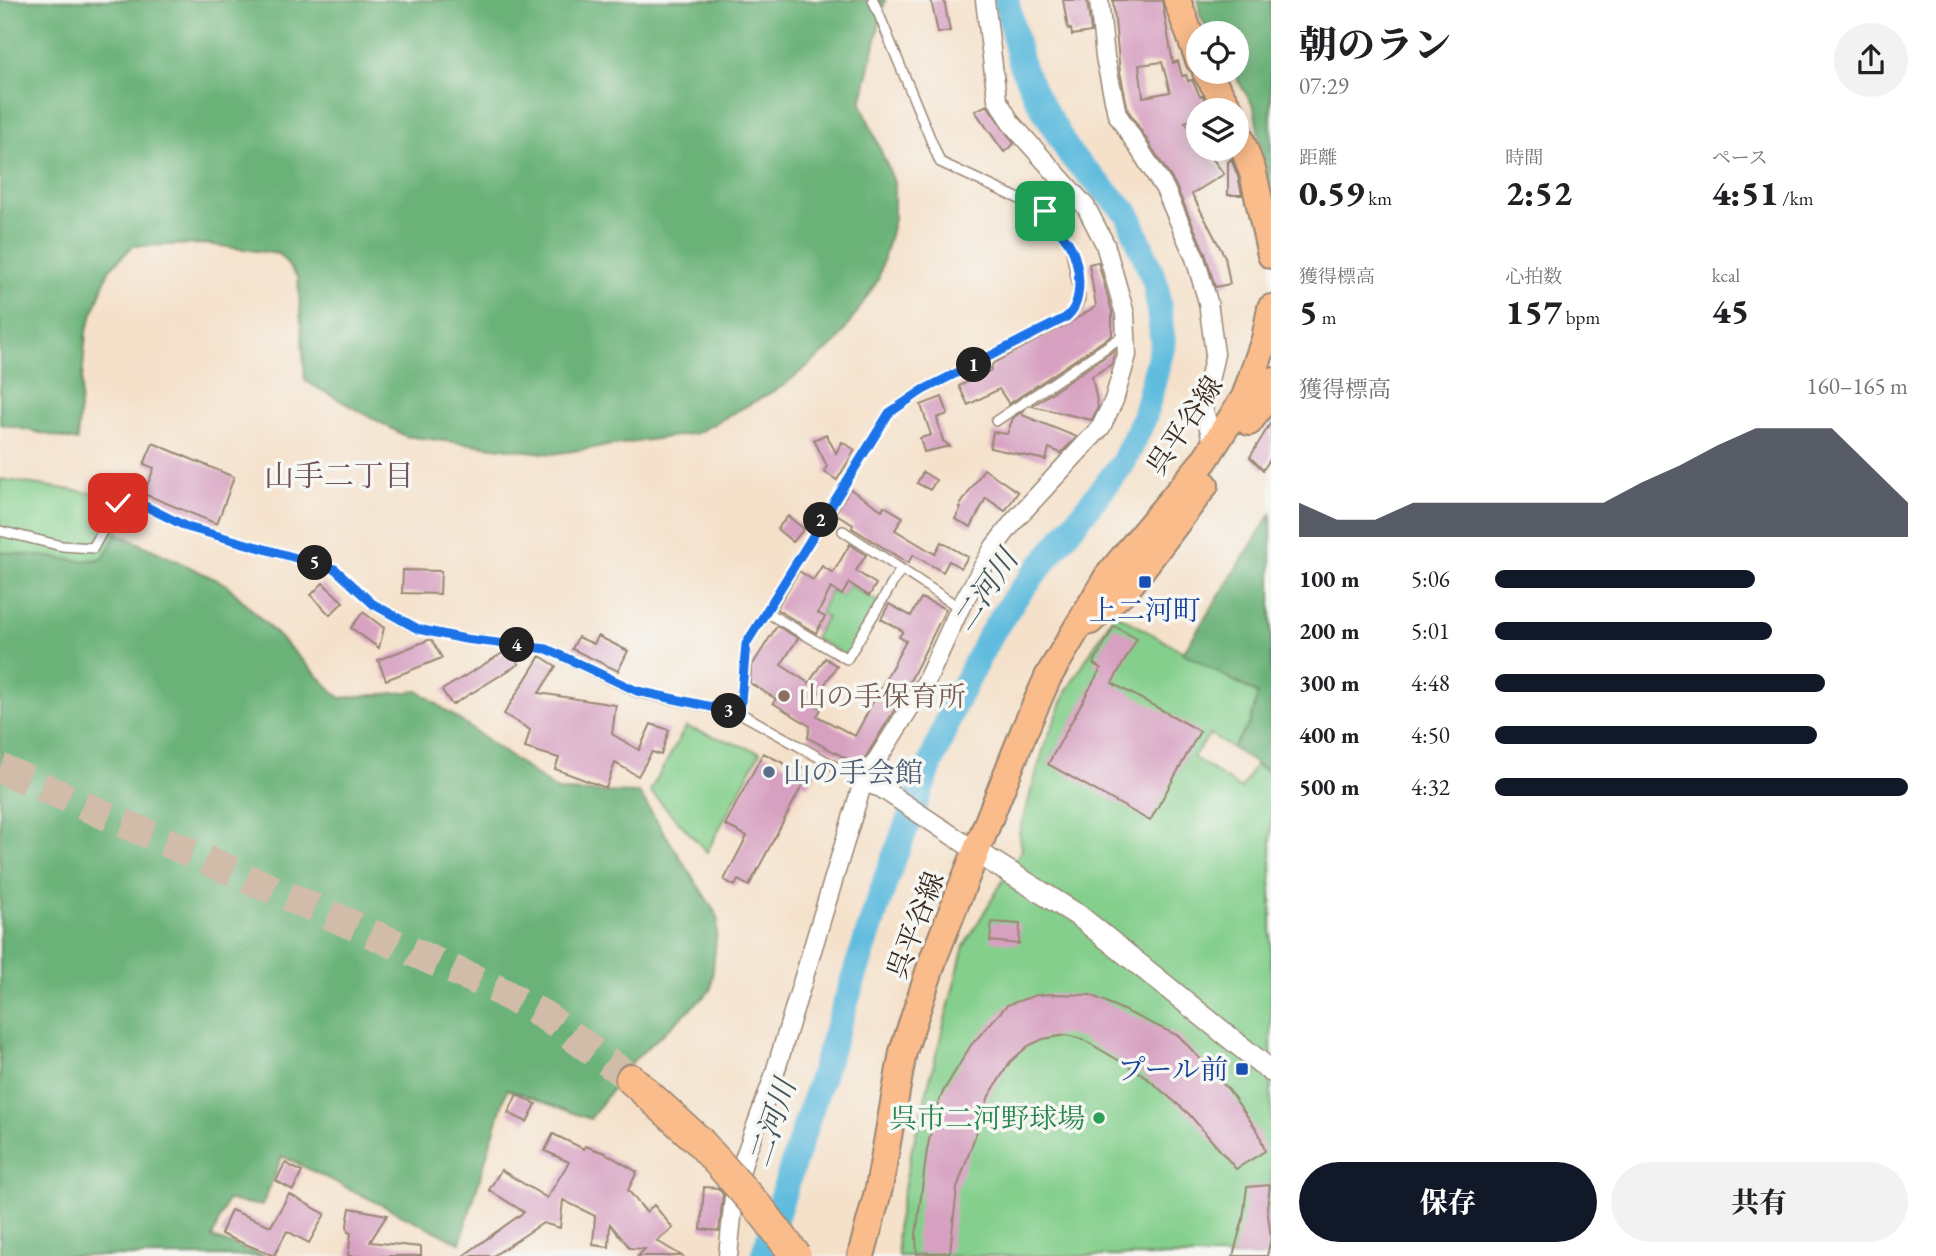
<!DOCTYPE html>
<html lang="ja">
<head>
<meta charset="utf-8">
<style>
	:root { --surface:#fff; --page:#f2f2f2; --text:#202124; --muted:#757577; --accent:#111827 }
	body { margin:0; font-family:"EB Garamond","Noto Serif JP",serif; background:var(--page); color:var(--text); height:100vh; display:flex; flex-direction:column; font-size:26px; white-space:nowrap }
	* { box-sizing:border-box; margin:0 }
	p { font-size:23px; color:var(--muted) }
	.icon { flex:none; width:38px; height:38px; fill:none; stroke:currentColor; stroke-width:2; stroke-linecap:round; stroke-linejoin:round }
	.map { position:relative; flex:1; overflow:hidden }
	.sheet { display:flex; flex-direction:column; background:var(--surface); width:665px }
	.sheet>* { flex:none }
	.tools { position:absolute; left:1186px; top:21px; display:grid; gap:14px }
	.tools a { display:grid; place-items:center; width:63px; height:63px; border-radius:50%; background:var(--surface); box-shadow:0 4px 18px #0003; font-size:35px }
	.pin { position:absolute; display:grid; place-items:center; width:60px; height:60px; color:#fff; margin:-30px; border-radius:14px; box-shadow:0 4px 10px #0006 }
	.km { position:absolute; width:35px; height:35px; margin:-18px; border-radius:50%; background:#222; color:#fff; font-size:19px; line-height:35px; text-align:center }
	.round { display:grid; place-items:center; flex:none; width:74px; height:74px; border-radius:37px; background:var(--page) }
	.headline { display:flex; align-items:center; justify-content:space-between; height:119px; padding:0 28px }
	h1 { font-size:38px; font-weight:800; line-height:52px }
	.stats { display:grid; grid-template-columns:repeat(3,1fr); gap:10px; height:119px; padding:7px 28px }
	.stats div { display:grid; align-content:center }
	.stats b { font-size:35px; font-weight:800 }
	.stats small { font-size:19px; font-weight:400 }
	.stats p { font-size:19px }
	.chart { height:196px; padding:14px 28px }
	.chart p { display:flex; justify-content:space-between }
	.chart svg { width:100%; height:126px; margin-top:7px; fill:var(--accent); opacity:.7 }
	.primary-button { display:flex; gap:14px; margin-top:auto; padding:14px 28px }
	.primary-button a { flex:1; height:80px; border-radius:42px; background:var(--accent); color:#fff; font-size:28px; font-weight:800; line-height:80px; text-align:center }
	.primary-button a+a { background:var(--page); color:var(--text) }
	ul { padding:0 28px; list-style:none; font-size:23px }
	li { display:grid; grid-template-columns:112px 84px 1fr; align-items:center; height:52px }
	li i { height:18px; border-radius:9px; background:var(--accent) }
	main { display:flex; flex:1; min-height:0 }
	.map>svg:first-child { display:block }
	.green { fill:#84cf8c; stroke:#607c55; stroke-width:2 }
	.forest { fill:#6bb278; stroke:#536e4b; stroke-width:2 }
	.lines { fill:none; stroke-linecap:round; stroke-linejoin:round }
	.river { stroke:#60bcde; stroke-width:26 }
	.building { fill:#d7a0c1; fill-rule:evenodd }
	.motorway-tunnel { stroke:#d0bca8; stroke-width:30; stroke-dasharray:30 15; stroke-linecap:butt }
	.service-casing { stroke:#988674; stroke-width:12 }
	.minor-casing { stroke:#988674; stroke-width:21 }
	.tertiary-casing { stroke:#988674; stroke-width:24 }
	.primary-casing { stroke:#988674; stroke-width:30 }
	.motorway-casing { stroke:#988674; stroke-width:33 }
	.service { stroke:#fff; stroke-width:9 }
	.minor { stroke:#fff; stroke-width:18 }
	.tertiary { stroke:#fff; stroke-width:21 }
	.primary { stroke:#fabc8b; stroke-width:26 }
	.motorway { stroke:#fabc8b; stroke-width:30 }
	.motorway-bridge-casing { stroke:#988674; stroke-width:33; stroke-linecap:butt }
	.motorway-bridge { stroke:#fabc8b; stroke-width:30 }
	.route-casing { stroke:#fff; stroke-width:14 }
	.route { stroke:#1a73e8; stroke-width:9 }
	.transit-dot { fill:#1a4fb4; stroke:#f6f6f2; stroke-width:2.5 }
	.education-dot { fill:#8d6e63; stroke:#f6f6f2; stroke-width:2.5 }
	.service-dot { fill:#5c6f8a; stroke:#f6f6f2; stroke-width:2.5 }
	.leisure-dot { fill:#2e9e5b; stroke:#f6f6f2; stroke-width:2.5 }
	.labels { text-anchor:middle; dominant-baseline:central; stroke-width:7; stroke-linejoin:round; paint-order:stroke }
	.street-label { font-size:28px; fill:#3b2a1e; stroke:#f6f6f2 }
	.transit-label { font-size:28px; fill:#164399; stroke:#f6f6f2 }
	.education-label { font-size:28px; fill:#785e54; stroke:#f6f6f2; text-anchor:start }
	.service-label { font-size:28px; fill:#4e5e75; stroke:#f6f6f2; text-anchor:start }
	.leisure-label { font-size:28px; fill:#27864d; stroke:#f6f6f2; text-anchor:end }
	.neighbourhood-label { font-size:30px; fill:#725357; stroke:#f6f6f2 }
	.water-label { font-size:30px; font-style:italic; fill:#465658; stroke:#f6f6f2 }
</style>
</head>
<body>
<main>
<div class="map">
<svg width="1271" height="1256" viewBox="0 0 1271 1256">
	<rect width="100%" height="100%" fill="#f6f6f2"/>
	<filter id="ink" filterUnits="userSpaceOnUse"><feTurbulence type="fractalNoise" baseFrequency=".0143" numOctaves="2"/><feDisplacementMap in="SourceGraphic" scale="14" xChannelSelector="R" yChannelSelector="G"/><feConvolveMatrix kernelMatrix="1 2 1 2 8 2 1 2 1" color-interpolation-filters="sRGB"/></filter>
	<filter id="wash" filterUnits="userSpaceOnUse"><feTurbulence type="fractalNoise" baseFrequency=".00686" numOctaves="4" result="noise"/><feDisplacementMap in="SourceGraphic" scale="28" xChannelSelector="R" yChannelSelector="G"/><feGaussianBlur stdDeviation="1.57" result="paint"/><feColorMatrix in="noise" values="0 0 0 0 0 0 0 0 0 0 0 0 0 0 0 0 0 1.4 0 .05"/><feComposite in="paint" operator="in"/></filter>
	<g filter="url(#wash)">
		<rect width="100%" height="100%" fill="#f5e1ca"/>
		<path class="green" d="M0,479l110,17 20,13 -27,49 -20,3 -83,-9z
			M849,585l30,17 -32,54 -33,-18 13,-21 -7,-4 11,-23 10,6z
			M1115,613l143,81 -8,29 -18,25 -22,-14 -17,23 48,32 14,-24 16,9v482h-373l-1,-32 14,-71 53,-207 58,-97 -3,-16 25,-86 23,-57z
			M686,727l74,25 -53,100 -57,-61z"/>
		<path class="forest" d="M0,0h885l-24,104 33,78v37l-16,61 -41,62 -54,44 -86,47 -145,21 -147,-18 -100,-55 -7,-103 -19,-24 -73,-10 -73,2 -24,24 -23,62 -9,109 -77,-17z
			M1198,0h73v201l-17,-94 -21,-35h4v-39h-27l-10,-17z
			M1271,514v260l-39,-26 18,-25 8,-29 -75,-41z
			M117,533l109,51 114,114 79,-7 139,100 81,2 79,124 -7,73 -77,70 -44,59 -83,-30 -47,154 -178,-87 -20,50 -35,-6 -15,38 53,18h-265v-704l83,9 20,-2z"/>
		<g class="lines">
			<path class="river" d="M763,1256l124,-380 66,-169 36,-70 26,-39 108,-135 21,-45 19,-74 -7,-59 -28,-71 -57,-58 -35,-60 -15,-32 -15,-64"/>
		</g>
		<g id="blocks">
			<path class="building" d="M931,0h13l6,31 -12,2z
				M1063,0h24l4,32 -19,3 -1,-6h-3z
				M1113,0l49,1 11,62 5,-2 4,15 4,-1 2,6 4,-1 8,16h3l5,14h-9v7l-14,5 14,18v9h6l19,25 -32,20 33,63 5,27 -15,3 -10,-34 -30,-69 -47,-74 -8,-38zM1162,62l8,30 -27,5 -4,-32z
				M987,105l27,39 -10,8 -29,-41z
				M1231,159l7,18 4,18h-14v-33z
				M1098,262l14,50v23l-103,69 -10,-15 -31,16 -9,-19 31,-15 3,-8 75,-39 28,-18 -7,-42z
				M1115,350l-3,14 -20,12 6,31 -6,13 -60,-14z
				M942,397l6,17 -11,4 6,23 7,5 -26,6 -4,-14 11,-3 -10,-30z
				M1023,411l-1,4 55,22 -16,16 -12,-5 -3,12 -56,-12 3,-16 14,2 6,-16z
				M1271,422v36l-8,12 -13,-13z
				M826,434l10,19 6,-11 13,8 -18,30 -13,-8 3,-6 -13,-26z
				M153,443l81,34 -17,47 -73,-30 10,-26 -10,-4z
				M984,469l34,23 -13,19 -19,-13 -15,29 -16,-8 6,-11 -2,-1z
				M923,472l13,8 -6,10 -13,-7z
				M850,489l32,21 2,-4 19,11 -8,13 40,24 6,-12 27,15 -7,11 -12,-7 -6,11 -30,-17 -5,8 -56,-35 1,-3 -18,-12z
				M788,516l16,13 -11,13 -16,-13z
				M850,544l16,11 -10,16 20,13 -7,12 -20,-13 -7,12 -11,-7 -13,25 7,4 -9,16 -40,-24 23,-38 14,9 9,-14 11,7z
				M403,570l38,1 -1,23 -38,-1z
				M323,583l20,19 -13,13 -19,-20z
				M921,598l25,11 -46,92 -40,65 -52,-28 2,-12 -37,-23 3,-4 -26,-16 1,-16 26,-41 21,12 -17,27 28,18 16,-25 12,8 -25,37 9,6 -4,7 38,20 51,-95 -7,-4 4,-6 -22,-12 8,-15 22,12z
				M363,612l21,16 -5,20 -28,-20z
				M1114,626l23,13 -25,44 88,48 -50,90 -102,-57 53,-96 -8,-4z
				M598,636l30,15 -10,20 -46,-22 6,-12 16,7z
				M431,639l11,19 -56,22 -8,-20z
				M506,651l6,1 7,12 -67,41 -10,-15z
				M540,656l16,10 -17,27 77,12 -4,29 27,16 12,-26 18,6 -8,25 -9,-3 -14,24 -23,-13 -9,25 -51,-19 4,-11 -34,-10 5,-18 -26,-16z
				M763,753l30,15 3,-4 20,10 -7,12 -6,-2 -54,102 -11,-6 -3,6 -11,-6 23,-44 -22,-11z
				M992,922l28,2 -1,20 -29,-3z
				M1053,994l38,1 88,41 49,53 31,44 6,18 -29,18 -47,-55 -47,-40 -60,-35 -16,-4 -23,4 -15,7 -18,16 -21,34 -32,92 -7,64 -33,2 -1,-19 11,-85 9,-42 8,-18 27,-45 36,-40 29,-10z
				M517,1094l19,10 -9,18 -19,-9z
				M553,1134l31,15 1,-3 20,7 32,19 -9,18 18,22 8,-7 19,23 -16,13 25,15h-44l7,-7 -15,-1 -20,-24 -1,23 -16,-2 2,-29 -32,-16 -3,28 -17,-5 -50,33h-30l61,-44 -35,-22 12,-20 46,28 22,-36 -24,-11z
				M285,1163l17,9 -9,18 -17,-9z
				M1270,1185l-3,22 4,31 -4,18h-34l10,-37 4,-32z
				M704,1187l14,1 5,6 -4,37 -18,-2z
				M289,1194l36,20 -16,29 -22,-12 -13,25 -53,-22 10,-24 40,16z
				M350,1208l37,7 -17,27 51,5v9h-73l3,-23 -3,-1 -1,-7z"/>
		</g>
	</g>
	<g filter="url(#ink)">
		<use href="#blocks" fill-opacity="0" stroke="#988674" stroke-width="2"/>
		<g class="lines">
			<path class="motorway-tunnel" d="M0,768l496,221 49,27 86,63"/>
			<g class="service-casing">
				<path id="service" d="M996,421l130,-87
					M0,531l62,15 31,2 25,-45 9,-6 60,30 148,42 38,35 44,25 48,10 82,10 90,43 103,21 123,69
					M843,531l117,77
					M766,612l81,47 54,-90
					M740,713l6,-69 143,-231 34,-23 142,-72 12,-12 3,-8 -10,-53 -25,-34 -105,-49 -67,-162"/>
			</g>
			<g class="minor-casing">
				<path id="minor" d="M1099,0l6,57 12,57 48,75 30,69 13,44 7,52 -12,54 11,37
					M863,782l18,6 96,64
					M728,1256l6,-59 10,-38 29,-80 90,-297 63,-100 34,-74 34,-61 20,-26 87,-94 13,-27 13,-45 -2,-41 -20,-70 -19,-37 -75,-84 -14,-24 -12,-99"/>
			</g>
			<g class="tertiary-casing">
				<path id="tertiary" d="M977,852l102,64 192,155"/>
			</g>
			<g class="primary-casing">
				<path id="primary" d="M1177,0l22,60
					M1206,72l24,38
					M1237,129l16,44 18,82
					M1249,422l12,-17 10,-24
					M1090,621l39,-35 76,-101
					M861,1256l18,-68 24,-136 31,-95 91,-228 23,-52 60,-101 96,-115 41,-64 20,-58 6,-31"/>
			</g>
			<g class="motorway-casing">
				<path id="motorway" d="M631,1079l68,62"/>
			</g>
			<use href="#service" class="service"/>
			<use href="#minor" class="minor"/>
			<use href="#tertiary" class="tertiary"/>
			<use href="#primary" class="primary"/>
			<use href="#motorway" class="motorway"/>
			<g class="motorway-bridge-casing">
				<path id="motorway-bridge" d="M699,1141l65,73 32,42"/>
			</g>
			<use href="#motorway-bridge" class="motorway-bridge"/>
		</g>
	</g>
	<g class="lines" filter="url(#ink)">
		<g class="route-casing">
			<path id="route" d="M118,503l9,-6 60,30 148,42 38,35 45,25 47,10 82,10 90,42 103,22 6,-69 143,-231 34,-23 142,-72c21,-15 15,-57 3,-76 -7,-10 -15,-20 -23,-31"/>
		</g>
		<use href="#route" class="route"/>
	</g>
	<g class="transit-dot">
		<rect x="1138" y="575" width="14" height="14" rx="3.5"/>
		<rect x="1235" y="1062" width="14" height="14" rx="3.5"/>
	</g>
	<circle class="education-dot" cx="784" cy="696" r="7"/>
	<circle class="service-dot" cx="769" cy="772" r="7"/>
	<circle class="leisure-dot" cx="1099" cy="1118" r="7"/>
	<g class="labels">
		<g class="street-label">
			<text transform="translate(1184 425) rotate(-56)">呉平谷線</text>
			<text transform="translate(915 925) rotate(-69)">呉平谷線</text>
		</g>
		<g class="transit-label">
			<text x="1145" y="610">上二河町</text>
			<text x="1228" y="1069" text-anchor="end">プール前</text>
		</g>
		<g class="education-label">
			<text x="798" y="696">山の手保育所</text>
		</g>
		<g class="service-label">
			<text x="783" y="772">山の手会館</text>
		</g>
		<g class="leisure-label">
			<text x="1085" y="1118">呉市二河野球場</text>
		</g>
		<g class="neighbourhood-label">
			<text x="339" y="475">山手二丁目</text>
		</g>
		<g class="water-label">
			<text transform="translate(985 590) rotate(-56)">二河川</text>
			<text transform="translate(772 1123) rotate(-72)">二河川</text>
		</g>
	</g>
</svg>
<div class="tools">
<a><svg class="icon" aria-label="locate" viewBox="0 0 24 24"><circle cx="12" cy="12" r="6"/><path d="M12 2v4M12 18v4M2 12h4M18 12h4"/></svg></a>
<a><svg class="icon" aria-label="layers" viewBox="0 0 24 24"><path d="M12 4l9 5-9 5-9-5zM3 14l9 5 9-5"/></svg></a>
</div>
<div class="pin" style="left:1045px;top:211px;background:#1e9e55"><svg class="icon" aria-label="arrive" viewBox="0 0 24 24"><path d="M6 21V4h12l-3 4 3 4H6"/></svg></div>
<div class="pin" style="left:118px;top:503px;background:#d93025"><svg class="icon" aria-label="check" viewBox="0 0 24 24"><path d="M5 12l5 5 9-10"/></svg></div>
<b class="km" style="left:974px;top:365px">1</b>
<b class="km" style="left:821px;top:520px">2</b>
<b class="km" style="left:729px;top:711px">3</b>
<b class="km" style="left:517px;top:645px">4</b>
<b class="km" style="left:315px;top:563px">5</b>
</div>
<section class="sheet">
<div class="headline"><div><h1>朝のラン</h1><p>07:29</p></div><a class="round"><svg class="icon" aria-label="share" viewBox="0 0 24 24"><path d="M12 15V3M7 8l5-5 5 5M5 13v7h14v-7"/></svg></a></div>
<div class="stats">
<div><p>距離</p><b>0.59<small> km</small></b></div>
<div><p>時間</p><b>2:52</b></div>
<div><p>ペース</p><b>4:51<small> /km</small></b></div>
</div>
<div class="stats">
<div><p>獲得標高</p><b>5<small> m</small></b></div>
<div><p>心拍数</p><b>157<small> bpm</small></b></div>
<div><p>kcal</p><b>45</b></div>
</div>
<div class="chart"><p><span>獲得標高</span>160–165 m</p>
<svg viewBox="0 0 160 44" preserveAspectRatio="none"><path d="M0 44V32L10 38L20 38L30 32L40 32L50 32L60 32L70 32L80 32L90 25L100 19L110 12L120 6L130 6L140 6L150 19L160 32V44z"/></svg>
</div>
<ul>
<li><b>100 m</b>5:06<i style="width:63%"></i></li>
<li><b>200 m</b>5:01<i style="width:67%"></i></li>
<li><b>300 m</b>4:48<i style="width:80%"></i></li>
<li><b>400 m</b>4:50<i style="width:78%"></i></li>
<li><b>500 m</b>4:32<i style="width:100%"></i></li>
</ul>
<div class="primary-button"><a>保存</a><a>共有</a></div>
</section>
</main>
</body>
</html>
